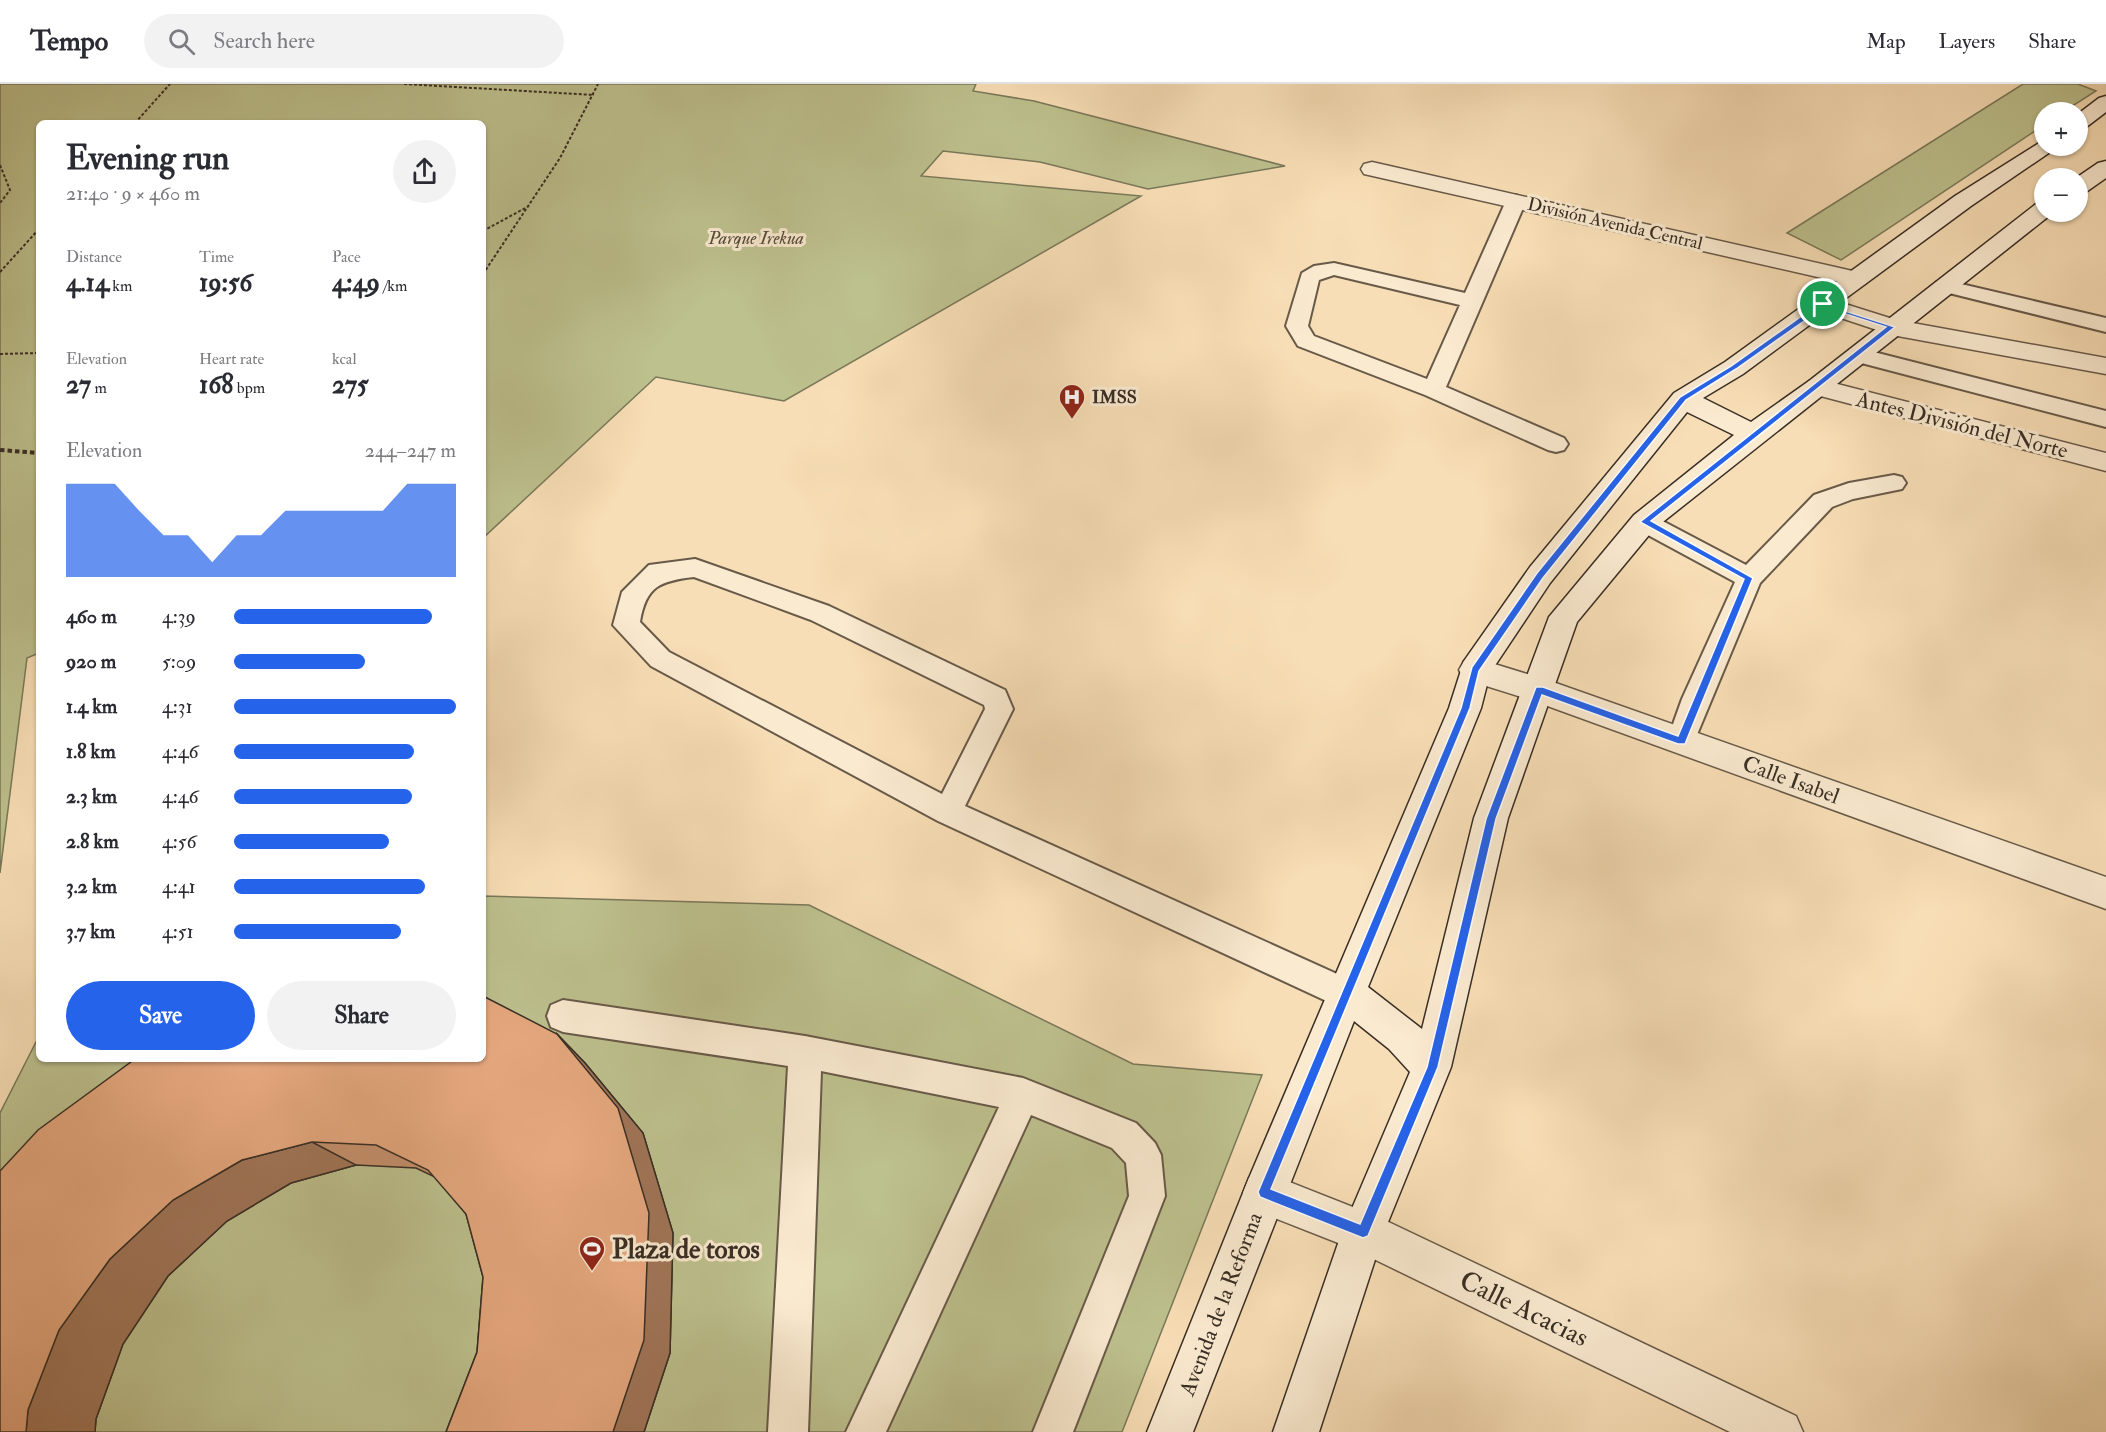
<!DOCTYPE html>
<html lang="en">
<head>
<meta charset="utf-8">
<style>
	:root { --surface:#fff; --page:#f2f2f3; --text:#2b2b33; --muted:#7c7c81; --line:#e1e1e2; --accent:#2563eb }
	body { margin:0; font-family:"IM FELL Double Pica",serif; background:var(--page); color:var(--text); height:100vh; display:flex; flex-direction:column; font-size:22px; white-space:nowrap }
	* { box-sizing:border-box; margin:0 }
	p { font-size:20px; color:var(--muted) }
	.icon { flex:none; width:33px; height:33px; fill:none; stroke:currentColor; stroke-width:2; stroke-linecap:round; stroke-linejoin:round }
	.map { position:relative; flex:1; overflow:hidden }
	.details { position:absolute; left:36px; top:36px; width:450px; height:942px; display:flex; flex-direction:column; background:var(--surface); border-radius:9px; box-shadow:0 2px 4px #0004 }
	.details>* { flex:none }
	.tools { position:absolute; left:2034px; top:18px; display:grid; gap:12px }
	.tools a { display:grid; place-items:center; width:54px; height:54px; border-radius:50%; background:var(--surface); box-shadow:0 2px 4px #0004; font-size:30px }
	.pin { position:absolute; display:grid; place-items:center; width:51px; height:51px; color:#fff; margin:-26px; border:3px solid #fff; border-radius:50%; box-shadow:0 2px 6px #0007 }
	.round { display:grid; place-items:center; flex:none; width:63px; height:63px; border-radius:32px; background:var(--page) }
	.head { display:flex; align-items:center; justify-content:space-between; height:102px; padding:0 30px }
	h1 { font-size:33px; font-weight:700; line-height:45px }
	.metrics { display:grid; grid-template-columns:repeat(3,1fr); gap:9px; height:102px; padding:6px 30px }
	.metrics div { display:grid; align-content:center }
	.metrics b { font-size:26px; font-weight:700 }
	.metrics small { font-size:16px; font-weight:400 }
	.metrics p { font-size:16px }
	.chart { height:168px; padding:12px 30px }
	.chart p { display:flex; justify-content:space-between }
	.chart svg { width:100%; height:108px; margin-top:6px; fill:var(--accent); opacity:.7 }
	.action { display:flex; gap:12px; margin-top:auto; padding:12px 30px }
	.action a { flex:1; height:69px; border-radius:36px; background:var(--accent); color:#fff; font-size:24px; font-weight:700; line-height:69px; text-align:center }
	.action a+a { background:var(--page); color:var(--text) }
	ul { padding:0 30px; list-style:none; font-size:20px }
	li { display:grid; grid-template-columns:96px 72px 1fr; align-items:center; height:45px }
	li i { height:15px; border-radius:8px; background:var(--accent) }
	header { display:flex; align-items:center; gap:36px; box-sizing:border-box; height:84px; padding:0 30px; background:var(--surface); border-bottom:2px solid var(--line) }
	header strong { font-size:28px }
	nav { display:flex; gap:33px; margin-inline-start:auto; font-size:21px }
	.search { width:420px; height:54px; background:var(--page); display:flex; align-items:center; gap:15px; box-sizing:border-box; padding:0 21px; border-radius:33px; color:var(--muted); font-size:22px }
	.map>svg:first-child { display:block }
	.green { fill:#bdc18e; stroke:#7a785a; stroke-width:1.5 }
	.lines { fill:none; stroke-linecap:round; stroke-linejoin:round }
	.service-casing { stroke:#685a49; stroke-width:4 }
	.minor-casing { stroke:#685a49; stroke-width:3 }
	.secondary-casing { stroke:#382e25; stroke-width:3 }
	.path-far1 { stroke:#382e25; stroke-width:2; stroke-dasharray:3 2; stroke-linecap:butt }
	.path { stroke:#382e25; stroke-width:4; stroke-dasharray:4.5 3; stroke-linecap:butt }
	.service { fill:#faead0; fill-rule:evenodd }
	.minor { fill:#faead0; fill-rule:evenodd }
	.secondary { fill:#faead0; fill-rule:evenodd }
	.wall { fill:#c5906c; stroke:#382e25; stroke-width:1.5 }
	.shaded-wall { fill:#a07558; stroke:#382e25; stroke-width:1.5 }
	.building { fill:#e5a77e; stroke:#382e25; stroke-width:1.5 }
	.route { fill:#2563eb; stroke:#fff; stroke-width:1.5; fill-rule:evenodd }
	.labels { text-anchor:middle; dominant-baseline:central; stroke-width:6; stroke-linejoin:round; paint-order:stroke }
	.far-street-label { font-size:18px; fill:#382e25; stroke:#faead0 }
	.far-park-label { font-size:18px; font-style:italic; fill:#534b3a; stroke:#faead0 }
	.far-poi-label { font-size:18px; font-weight:bold; fill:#382e25; stroke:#faead0; text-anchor:start }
	.street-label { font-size:22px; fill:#382e25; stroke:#faead0 }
	.near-poi-label { font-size:27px; font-weight:bold; fill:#382e25; stroke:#faead0; text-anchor:start }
	.near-street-label { font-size:27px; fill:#382e25; stroke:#faead0 }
</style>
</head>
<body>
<header>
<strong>Tempo</strong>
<div class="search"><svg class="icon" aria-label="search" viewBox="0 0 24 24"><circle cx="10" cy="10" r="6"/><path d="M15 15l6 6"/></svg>Search here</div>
<nav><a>Map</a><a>Layers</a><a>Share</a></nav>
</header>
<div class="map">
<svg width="2106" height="1348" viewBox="0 0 2106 1348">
	<rect width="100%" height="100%" fill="#f8deb6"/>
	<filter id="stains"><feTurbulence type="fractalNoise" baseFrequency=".00333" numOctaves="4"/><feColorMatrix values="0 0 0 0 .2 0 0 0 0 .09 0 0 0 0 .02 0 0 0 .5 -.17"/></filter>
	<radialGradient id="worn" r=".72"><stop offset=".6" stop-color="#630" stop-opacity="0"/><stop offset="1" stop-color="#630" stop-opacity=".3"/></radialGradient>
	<path class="green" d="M0,0h976l-3,7 61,10 251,65 -137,23 -108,-27 -97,-11 -22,25 220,20 -357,205 -128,-24 -173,161v-415h-444v530l-12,5 -27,215z
		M2023,0h55l18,7 -33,21h-19v13l-203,135 -54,-27z
		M483,812l326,9 324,159 129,11 -140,357h-1122v-319l39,-77v23h444z"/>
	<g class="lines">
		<g class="service-casing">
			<path id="service" d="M1516,111l10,6 -80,186 118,51 4,6 -4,6 -8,2 -8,-2 -123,-55 -127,-49 -12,-20 16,-53 12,-7 20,-3 131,30 41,-92zM1334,191l126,30 -33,74 -113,-43 -6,-10 11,-46z
				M1944,196l162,38v14l-169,-42 -3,-4 3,-4z
				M1858,264l248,63v16l-256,-67 -3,-5 3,-5z
				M1894,391l8,2 4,6 -4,6 -49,10 -21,8 -72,76 -69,166 -10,4 -10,-4 -4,-8 15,-42 53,-117 -100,-54 -3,-6 3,-6 9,-3 9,3 93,49 68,-70 35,-12z
				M695,475l134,47 176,84 8,19 -48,97 392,177 5,11 -5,11 -11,4 -11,-4 -397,-184 -287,-155 -38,-41 9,-33 27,-27zM694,493l117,43 173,85 1,4 -43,85 -273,-142 -29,-30c6,-36 20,-41 54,-45z
				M563,916l242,36 218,42 113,45 19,20 6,12 4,41 -92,236h-40l96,-236 -3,-33 -14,-15 -81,-33 -145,317h-40l153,-325 -178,-36 -13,361h-40l20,-366 -225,-34 -12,-5 -4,-11 4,-11z"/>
		</g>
		<g class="minor-casing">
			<path id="minor" d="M1372,78l485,110 8,2 4,5 -4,5 -8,2 -493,-112 -3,-5 3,-5z
				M1823,213l73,23 210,38v16l-214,-39 -78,-26 -3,-5 3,-5z
				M1818,295l288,74v18l-297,-78 -4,-6 4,-6z
				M1475,574l75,23 556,196v32l-575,-209 -67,-21 -5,-9 5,-9z
				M1264,1088l114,45 418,199 7,16h-73l-379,-184 -102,-40 -6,-15 6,-15z"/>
		</g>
		<g class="secondary-casing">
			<path id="secondary" d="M2106,12v16l-21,16 -7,2v-16l21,-16z
				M2044,56v6h15l-88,60 -228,168 -40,24 48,24 58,-41 227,-177 8,-2v10h10l-400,317 -77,93 -69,196 -57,249 -67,165 -65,200h-46l69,-200 68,-160 -21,-23 -35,-28 -161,411h-46l102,-254 200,-470 15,-47 66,-94 144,-174 51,-31 230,-166zM1687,328l47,23 -100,80 -85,102 -75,201 -52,211 -54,-42 113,-279 9,-35 60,-90z
				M2106,77v17l-20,14 -8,1 -2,-15 22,-15z"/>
		</g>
		<path class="path-far1" d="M404,0l190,11
			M135,39l35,-39
			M0,81l10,25 -10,13
			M483,147l46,-25
			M0,188l39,-43
			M483,190l77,-116 38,-74
			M0,270l39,-1"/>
		<path class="path" d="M0,366l39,3"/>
		<use href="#service" class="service"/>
		<use href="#minor" class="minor"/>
		<use href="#secondary" class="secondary"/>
	</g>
	<path class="wall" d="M557,950l28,29 58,70 30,100 -3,120 -26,79h-198l31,-80 6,-75 -17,-63 -31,-37 -19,-9 -60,-3 -65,18 -64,38 -59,55 -45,68 -27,75 -1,13h-95l135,-373z"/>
	<path class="shaded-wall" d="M557,950l28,29 58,70 30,100 -3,120 -26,79h-31z
		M312,1058l44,23 -65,18 -64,38 -59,55 -45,68 -27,75 -1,13h-69l2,-22 31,-80 51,-71 63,-59 69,-40z"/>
	<path class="building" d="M483,912l74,38 61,74 31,105 -5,127 -31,92h-167l31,-80 6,-75 -17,-63 -38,-44 -52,-25 -64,-3 -70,18 -69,40 -63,59 -51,71 -31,80 -2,22h-26v-261l38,-41 97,-71h348z"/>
	<path class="route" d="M1820,219l75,24 -244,194 102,57 -68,166h-7l-136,-49 -46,124 -58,248 -70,169 -5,2 -103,-41 -2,-5 203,-484 11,-41 65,-94 143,-176 51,-31zM1824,223l62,20 -246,195 104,57 -66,157 -135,-49h-7l-50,132 -59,248 -67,157 -89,-35 199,-481 9,-37 64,-93 143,-178 50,-31z"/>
	<defs>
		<g id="hospital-pin" transform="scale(1.35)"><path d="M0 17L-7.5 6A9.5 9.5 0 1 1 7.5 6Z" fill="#8f2418" stroke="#faead0"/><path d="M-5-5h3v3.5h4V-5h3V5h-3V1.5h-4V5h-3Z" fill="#fff"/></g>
		<g id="stadium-pin" transform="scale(1.35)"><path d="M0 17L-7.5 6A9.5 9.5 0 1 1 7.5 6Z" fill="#8f2418" stroke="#faead0"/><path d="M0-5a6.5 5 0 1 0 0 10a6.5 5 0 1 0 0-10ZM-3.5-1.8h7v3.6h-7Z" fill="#fff"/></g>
	</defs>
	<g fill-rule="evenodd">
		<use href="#hospital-pin" x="1072" y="313"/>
		<use href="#stadium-pin" x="592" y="1165"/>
	</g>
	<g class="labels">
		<g class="far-street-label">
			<text transform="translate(1615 140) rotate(13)">División Avenida Central</text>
		</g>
		<g class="far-park-label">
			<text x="756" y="154">Parque Irekua</text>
		</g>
		<g class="far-poi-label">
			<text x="1092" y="313">IMSS</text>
		</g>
		<g class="street-label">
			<text transform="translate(1962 341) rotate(14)">Antes División del Norte</text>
			<text transform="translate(1791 696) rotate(20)">Calle Isabel</text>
			<text transform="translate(1221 1220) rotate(-69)">Avenida de la Reforma</text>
		</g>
		<g class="near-poi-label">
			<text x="612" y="1165">Plaza de toros</text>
		</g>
		<g class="near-street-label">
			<text transform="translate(1524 1225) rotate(26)">Calle Acacias</text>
		</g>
	</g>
	<rect width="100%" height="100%" filter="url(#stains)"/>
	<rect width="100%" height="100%" fill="url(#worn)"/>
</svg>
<div class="tools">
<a>+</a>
<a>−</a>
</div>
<div class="pin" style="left:1823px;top:220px;background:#1e9e55"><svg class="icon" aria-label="arrive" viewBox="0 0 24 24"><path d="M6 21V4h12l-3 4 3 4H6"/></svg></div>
<section class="details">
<div class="head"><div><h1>Evening run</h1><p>21:40 · 9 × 460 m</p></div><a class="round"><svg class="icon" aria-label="share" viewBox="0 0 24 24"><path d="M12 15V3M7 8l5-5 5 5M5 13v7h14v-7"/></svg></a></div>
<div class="metrics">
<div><p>Distance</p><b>4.14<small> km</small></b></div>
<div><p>Time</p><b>19:56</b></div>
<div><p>Pace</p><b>4:49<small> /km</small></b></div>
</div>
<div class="metrics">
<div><p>Elevation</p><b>27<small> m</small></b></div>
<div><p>Heart rate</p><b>168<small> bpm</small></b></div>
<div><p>kcal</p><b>275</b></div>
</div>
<div class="chart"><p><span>Elevation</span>244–247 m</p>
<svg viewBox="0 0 160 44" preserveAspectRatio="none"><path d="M0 44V6L10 6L20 6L30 17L40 27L50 27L60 38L70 27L80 27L90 17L100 17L110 17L120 17L130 17L140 6L150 6L160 6V44z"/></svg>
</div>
<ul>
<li><b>460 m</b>4:39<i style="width:89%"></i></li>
<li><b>920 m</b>5:09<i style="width:59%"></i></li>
<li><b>1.4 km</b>4:31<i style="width:100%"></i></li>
<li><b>1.8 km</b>4:46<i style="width:81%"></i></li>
<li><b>2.3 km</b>4:46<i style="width:80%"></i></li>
<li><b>2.8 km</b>4:56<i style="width:70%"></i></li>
<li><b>3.2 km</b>4:41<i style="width:86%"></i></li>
<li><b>3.7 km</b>4:51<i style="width:75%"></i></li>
</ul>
<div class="action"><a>Save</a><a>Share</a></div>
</section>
</div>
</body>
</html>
